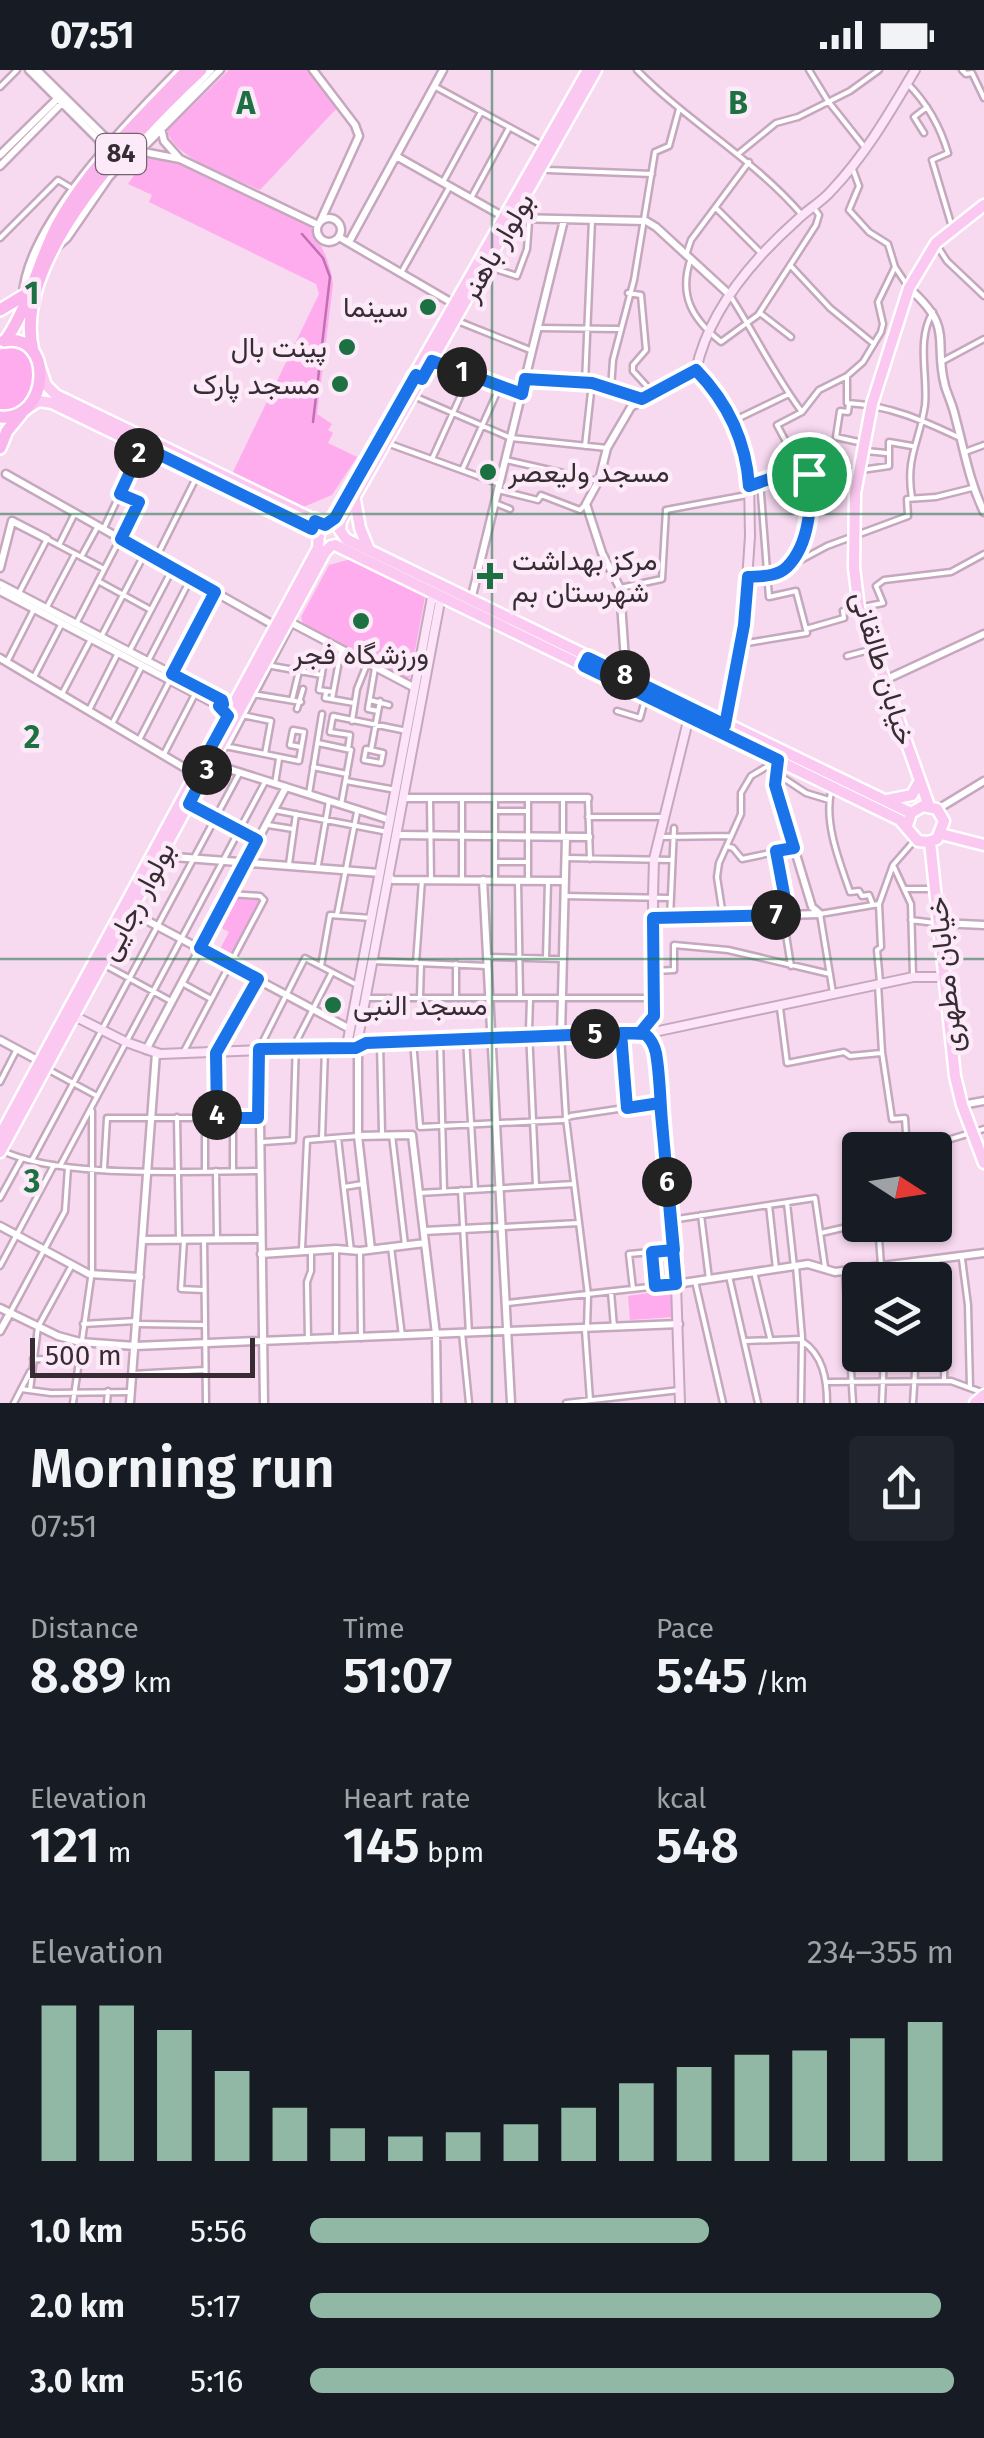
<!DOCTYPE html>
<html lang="en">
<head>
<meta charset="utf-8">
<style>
	:root { --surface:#171b24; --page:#20242c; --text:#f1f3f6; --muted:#9ea1a6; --accent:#91b8a5 }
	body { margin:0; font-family:"Fira Sans",Vazirmatn,sans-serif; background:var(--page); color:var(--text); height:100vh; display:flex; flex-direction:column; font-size:38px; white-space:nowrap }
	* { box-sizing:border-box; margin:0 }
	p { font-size:32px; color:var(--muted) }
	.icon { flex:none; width:55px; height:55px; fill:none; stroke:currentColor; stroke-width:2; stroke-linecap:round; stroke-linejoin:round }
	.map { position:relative; height:1333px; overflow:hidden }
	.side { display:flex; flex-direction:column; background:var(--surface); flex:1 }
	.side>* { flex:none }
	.needle { width:65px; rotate:102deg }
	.controls { position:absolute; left:842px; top:1062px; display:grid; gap:20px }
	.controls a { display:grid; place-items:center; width:110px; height:110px; border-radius:10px; background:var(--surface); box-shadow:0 2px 8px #0004; font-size:50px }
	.scale { position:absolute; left:30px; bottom:25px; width:225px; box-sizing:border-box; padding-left:10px; border:5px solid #372c34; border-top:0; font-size:28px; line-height:35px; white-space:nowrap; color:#372c34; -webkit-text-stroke:8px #fdeaf8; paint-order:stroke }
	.pin { position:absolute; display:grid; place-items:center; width:85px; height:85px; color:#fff; margin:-42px; border:5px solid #fff; border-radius:50%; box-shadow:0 2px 10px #0007 }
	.km { position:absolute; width:50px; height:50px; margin:-25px; border-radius:50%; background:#222; color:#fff; font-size:28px; line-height:50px; text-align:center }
	.round { display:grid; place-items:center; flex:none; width:105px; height:105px; border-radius:10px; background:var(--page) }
	.summary { display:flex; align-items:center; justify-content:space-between; height:170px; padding:0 30px }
	h1 { font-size:55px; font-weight:600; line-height:75px }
	.figures { display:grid; grid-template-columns:repeat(3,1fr); gap:15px; height:170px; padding:10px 30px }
	.figures div { display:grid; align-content:center }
	.figures b { font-size:50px; font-weight:600 }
	.figures small { font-size:28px; font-weight:400 }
	.figures p { font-size:28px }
	.chart { height:280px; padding:20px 30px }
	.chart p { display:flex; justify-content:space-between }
	.chart svg { width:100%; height:180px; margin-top:10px; stroke:var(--accent); stroke-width:6 }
	ul { padding:0 30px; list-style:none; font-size:32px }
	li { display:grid; grid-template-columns:160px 120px 1fr; align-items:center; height:75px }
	li i { height:25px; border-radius:12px; background:var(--accent) }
	.status { display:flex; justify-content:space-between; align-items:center; height:70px; padding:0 50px; background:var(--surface); direction:ltr }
	.status svg { height:28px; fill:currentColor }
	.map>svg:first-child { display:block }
	.green { fill:#feacee }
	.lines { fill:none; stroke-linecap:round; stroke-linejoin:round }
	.stream { stroke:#c071b1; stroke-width:2.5 }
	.minor-casing { stroke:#c5a8be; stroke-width:9 }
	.tertiary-casing { stroke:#c5a8be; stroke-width:11 }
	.secondary-casing { stroke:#c5a8be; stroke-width:12 }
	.primary-casing { stroke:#fff; stroke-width:15 }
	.trunk-casing { stroke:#fff; stroke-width:16 }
	.minor { stroke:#fff; stroke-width:4 }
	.tertiary { stroke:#fff; stroke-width:6 }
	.secondary { stroke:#fde4f8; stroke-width:8 }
	.primary { stroke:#fbc8f1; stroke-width:10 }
	.trunk { stroke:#fab6ec; stroke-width:11 }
	.route-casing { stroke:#fff; stroke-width:20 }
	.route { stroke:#1a73e8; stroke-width:12 }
	.grid { fill:none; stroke:#1c7041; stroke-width:2.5; stroke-opacity:0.55 }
	.poi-dot { fill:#1c7041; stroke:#fdeaf8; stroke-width:4 }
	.labels { text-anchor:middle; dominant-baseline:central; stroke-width:9; stroke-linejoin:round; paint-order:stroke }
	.shield { fill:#fdeaf8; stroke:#72656f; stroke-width:2.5 }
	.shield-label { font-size:25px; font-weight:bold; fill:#372c34 }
	.street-label { font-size:28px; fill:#372c34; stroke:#fdeaf8 }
	.poi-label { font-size:28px; fill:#372c34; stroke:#fdeaf8; text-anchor:end }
	.grid-label { font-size:32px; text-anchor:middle; font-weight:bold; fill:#1c7041; stroke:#fdeaf8; stroke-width:9; stroke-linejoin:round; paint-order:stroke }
</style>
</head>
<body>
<div class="status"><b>07:51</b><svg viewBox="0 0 49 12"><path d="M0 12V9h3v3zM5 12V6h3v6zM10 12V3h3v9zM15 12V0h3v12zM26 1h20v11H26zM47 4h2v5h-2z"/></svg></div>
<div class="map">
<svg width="984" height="1333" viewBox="0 0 984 1333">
	<rect width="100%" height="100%" fill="#f7d9f0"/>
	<path class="green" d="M229,0h79l29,38 -77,82c-25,-11 -86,-32 -93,-59z
		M153,86l20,2 136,66c11,20 22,37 24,61l-16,129 15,10 -4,6 5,3 -5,10 29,14 -25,38 -31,13 -69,-34 87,-180 -3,-10 -167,-82 3,-7 -24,-11 16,-23z
		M15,275l14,7c9,27 6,60 -29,59v-61z
		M351,489l70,31 4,7 -15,80 -6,3 -100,-54 -3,-9 28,-52z
		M231,828l29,2 -32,60 -11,-5 12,-23 -13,-7z
		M671,1220l1,27 -42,3 -2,-24z"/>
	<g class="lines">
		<path class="stream" d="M302,164l21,24 7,19 -17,145"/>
		<g class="minor-casing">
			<path id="minor" d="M637,0c52,53 117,89 165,145
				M809,0l19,31 38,48
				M962,0l4,4 6,-1 12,25
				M907,13c20,20 33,43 41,70l-16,7 20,67
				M434,16l110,60
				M0,17l17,-17
				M924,63l-10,-16 13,-10
				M738,84l38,-31 22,-6 52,-26 29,-21
				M543,97l5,3 104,4
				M852,97l7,19 -10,24 20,22 19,12 7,23 12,18
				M443,112l38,-70
				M471,128l38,-70
				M716,138l46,46
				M0,168l58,-58 15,9
				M938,177l9,14 37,35
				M687,182l4,-12 58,-78
				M691,188c-13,37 1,61 30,84l37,-27 58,-90 3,-10 -5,-7
				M790,195l40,43 44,36
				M486,196l31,10 10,-27 2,-28
				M401,203l49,-87
				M628,223l13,2 5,55 -13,15v6l20,22
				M731,227c25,39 44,79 71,115
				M760,243l31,24
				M455,250l75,30
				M538,258l80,1
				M432,291l90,33
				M943,291l41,-22
				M847,306v27c41,2 75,17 111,34
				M525,309l67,4 49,16
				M585,313l7,-163
				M611,319l2,-29 21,-80 21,-128 14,-6 10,-37
				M416,327l95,41 96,10
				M849,334l-1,8 -8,-1 -4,26 27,6
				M735,350l54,-26
				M387,373l113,41
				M585,376l7,-63
				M866,381l20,2
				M965,382l19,-7
				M432,389l38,-84
				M506,390l92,21
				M463,398l37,-82
				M792,405l-1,-24 -14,-26 25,-13 17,-22 28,-14 16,-14 18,-30 2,-8 -5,-22 17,-35
				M749,415l23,-7 37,-4 2,18
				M498,420l40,10 3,-5 39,15 4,-4
				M912,428c-7,-41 8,-57 13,-93 3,-29 -9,-66 8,-93
				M495,433l15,6
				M104,458l36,-77
				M59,475l16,-32
				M81,487l17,-31
				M156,488l40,-80
				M787,497l19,-37 2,-38 20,-8 13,-11 48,-7v-24l23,4
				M749,507l24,-2 54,-29 81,-30 -1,-17 29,-2 36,-9
				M98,511l53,29
				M620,518l42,-9 4,-69 81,-15
				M19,523l28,-54 57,30
				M47,537l28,-53
				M77,552l62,-120 -19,-8
				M806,559l38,-11 -1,-7 40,-8 -7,-17 8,-6 67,-8 33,-18
				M101,567l44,-84
				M741,574l66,-11 -11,-42 -27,6 -9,-116
				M129,582l44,-84
				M847,586l26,-7
				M148,591l43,-83
				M7,592l27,-53
				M272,596l50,9
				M375,598l-7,41 10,2
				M173,602l42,-80
				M303,602l2,-8 18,3 -4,23 14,2
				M34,607l28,-54
				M326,623l-1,5 29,5
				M62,624l29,-55
				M253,624l48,8
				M332,629l9,-49
				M292,630l7,-29
				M370,630l19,5
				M297,639l6,-20
				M89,640l29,-57
				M617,641l23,7 5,-18
				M242,645l29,6 -6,33
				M352,651l5,-32 10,-25
				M112,654l30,-58
				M140,668l30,-58
				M318,673l33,7 -10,55
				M225,676l74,15 5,-29 -11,-2 -3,15 11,2
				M227,677l65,-124
				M348,679l2,-14 -20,-3 3,-16 74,15
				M366,679l17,4 -2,10 -17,-3z
				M371,680l9,-49
				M164,684l30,-58
				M313,697l34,7
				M776,703l30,20 23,7
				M346,711l50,9
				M275,714l4,-25
				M831,722c-7,32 9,71 19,100l9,-1 3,5 7,-1 4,10
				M309,724l13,-80
				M462,728v80
				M528,728v80
				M563,728v38
				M588,729l2,60
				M430,730l1,80
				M189,734l66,35
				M274,740l114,22
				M495,741h33
				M588,747h75
				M268,755l25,4
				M661,767l70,-1
				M727,776l6,2 9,11 52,-11
				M776,781l12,64
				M566,788l106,2
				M495,792h33
				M289,794l7,-50
				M318,795l11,-64
				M893,795l18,39 2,72
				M495,811v-81
				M518,811l2,115
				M905,819h26
				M564,826l106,2
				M879,834l2,43 -4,3 3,32
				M879,834l14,-39 21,-24
				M337,845l20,-103
				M723,846l-6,-39 2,-14 22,-49v-21l10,-17 22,-13
				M783,846l8,50
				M670,848l4,-90
				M911,850l24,3
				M488,887l75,2
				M546,888l2,-77
				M372,891l115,5
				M416,893l6,-83
				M103,894l66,36
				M456,894v34
				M321,896l9,-51 41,3
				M654,901l20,-1v-25l54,5 102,24
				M182,913l29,16
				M878,914l4,68 10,67 13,-1 2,32
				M833,923l-13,-79 59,-10
				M420,927l1,-34
				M365,928h285
				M530,928l-1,33 7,155
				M780,938l7,55 57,-11 6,4 31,-3
				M621,963l6,75
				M561,965l5,83 22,177 -1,33
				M466,969l9,150
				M440,970l4,151
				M413,971l7,85
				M380,973l2,90
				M259,979l46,-91 54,28
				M220,980l37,-71
				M184,981l80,-151 -4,-4 -30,-2
				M216,983l1,65
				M49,1000l48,26
				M0,1012l17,-33
				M177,1047l2,121
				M205,1048v53
				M420,1057l143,-7 8,-4 87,-13
				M392,1065l13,110
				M338,1068l13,113
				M322,1069l3,-90
				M263,1072l30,-2 3,-98 36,-70
				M906,1072l25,3 53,-16
				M1,1080c56,29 192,21 258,21
				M32,1090l208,-388
				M60,1096l205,-384
				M104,1099l3,-51h151
				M216,1101l1,68
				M233,1101v-53
				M344,1117l19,-3
				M461,1120l8,143
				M419,1123l155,-9
				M0,1128l22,-40
				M787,1133l7,64
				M769,1135l7,64
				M701,1145l8,64
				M671,1150l144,-22 10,69
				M878,1155l3,40
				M504,1157l75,-4
				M821,1163l39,-9
				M204,1169l2,164
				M184,1170l-3,49 22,1
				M391,1177l11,89
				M302,1179l5,-109 51,-4
				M336,1179v90
				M360,1182l1,86
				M652,1182l3,34
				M962,1189l6,46 2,83
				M937,1191l8,61 -1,59
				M891,1195l2,15
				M914,1195v15
				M0,1196l54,-101
				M796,1196l6,71 -1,66
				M878,1197l1,13
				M845,1201l8,132
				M754,1202l16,66
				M729,1206l29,127
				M695,1211l28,122
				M633,1219l-4,-35 44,-4
				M611,1222l3,35
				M507,1233l169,-19
				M10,1243l55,-102 3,-44
				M83,1254l53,-3
				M138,1254l65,1
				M585,1260l5,70
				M462,1263l7,70
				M308,1270l-1,-58 4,-11v-21
				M745,1271l55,-2
				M802,1271c21,14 25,38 25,62
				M33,1289l44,1
				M853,1292l6,-1 2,-6
				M132,1304l73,-4
				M827,1312l124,-1 30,11
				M21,1319l30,4 80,-1
				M30,1320l8,-63 34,-62
				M14,1333l16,-31
				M73,1333l19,-132v-160
				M107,1333l1,-12
				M566,1333l114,-13
				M882,1333l2,-48
				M913,1333l3,-48"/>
		</g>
		<g class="tertiary-casing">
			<path id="tertiary" d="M29,0l77,77
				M37,0l74,73
				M313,0l42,55 4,11 -39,86
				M161,58l3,13 15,17
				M133,80l47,9 138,66
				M140,81l80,-81
				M0,85l58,-57
				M396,86l108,61
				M0,96l62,-63
				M513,148l133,3 10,6 74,68
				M317 160a12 12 0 1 1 24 0a12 12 0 1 1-24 0Z
				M339,167l115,67
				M349,172l94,-172
				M58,176l9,-8 42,-61 102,-107
				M910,219c45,40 23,51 35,97 3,10 8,20 10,30 9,33 14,65 29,96
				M23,226c2,-70 108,-178 156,-226
				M6,404l269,152
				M0,498l12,-47 35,18
				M0,514l222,116 12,2
				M0,521l219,115 8,8
				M471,530l93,-380
				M288,551l127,67
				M0,588l195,116
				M626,605l-6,-87 -18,-35 -16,-49 13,-24 8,-32 24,-41 65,-37
				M885,610l99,-46
				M778,690l-3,25 37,122 7,6
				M210,693l180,57
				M403,728h185
				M938,739l46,-28
				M396,765l193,2
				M161,786l219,17
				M388,806l5,4 172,1
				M483,810l28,523
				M131,842l219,117
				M653,848l167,-4
				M940,853l44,2
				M561,965l5,-198
				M0,970l39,21
				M358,977v89l13,113
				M259,979l5,354
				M146,980l140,-263
				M962,1035l22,-4
				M358,1066l54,-1 24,199 1,69
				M0,1156l89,48 51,3
				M424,1161l77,-4
				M142,1170l118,-1
				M261,1184l75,-5 24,2 65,-8
				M676,1214l132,-20 27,8 149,-19
				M0,1238l58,28 22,6 55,4 544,-22
				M0,1261l10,-18
				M130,1333l26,-350"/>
		</g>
		<g class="secondary-casing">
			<path id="secondary" d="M725,655l19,-100 6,-89 -1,-58 -22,-72 -31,-36c13,-60 56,-110 101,-150 11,-11 25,-18 35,-30 34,-36 58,-78 83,-120
				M74,949l4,-1 48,24 34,12 199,-8 -1,-8 83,-442
				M348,970l85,-448
				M360,974l294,-12 259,-55h32
				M680,1333l-4,-119 -22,-252 -1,-136 1,-37 35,-142"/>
		</g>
		<g class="primary-casing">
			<path id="primary" d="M41,300l5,15 10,10 269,130
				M29,337l10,-6 13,2 261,127 6,6
				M355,430l5,28 9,22
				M329,454l259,-454
				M340,460l1,-9 255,-451
				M335,475l565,275 18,21 10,1 9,-3 7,-18 -7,-12 -14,-3 -12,7 -4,13
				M887,730l25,-5 6,-11
				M929,736l-70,-198 -5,-40 1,-75 17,-89 37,-116 27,-45 48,-38
				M941,764l43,11
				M930,772l25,234 7,29 22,58
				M0,1066l318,-588 1,-17 8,-7 10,2 9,13 565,274
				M0,1082l325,-600 6,-6
				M975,1333l9,-8"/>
		</g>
		<g class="trunk-casing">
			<path id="trunk" d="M0,240l28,-17
				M5,271c25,-35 33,-81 54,-119 32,-58 83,-104 128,-152
				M33,281c-23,-93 106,-223 168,-281
				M0,347c50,5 55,-85 4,-76
				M0,378l7,-17 14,-17"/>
		</g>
		<use href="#minor" class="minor"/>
		<use href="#tertiary" class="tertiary"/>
		<use href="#secondary" class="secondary"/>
		<use href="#primary" class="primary"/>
		<use href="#trunk" class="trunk"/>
	</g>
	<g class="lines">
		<g class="route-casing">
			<path id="route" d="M809,404l-37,4 -23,8c-3,-45 -22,-84 -53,-116l-54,29 -50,-16 -67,-4 -3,15 -90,-33 -10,18 -6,-4 -81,143 -10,7 -10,-4 -3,8 -170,-83 -22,48 19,8 -18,37 94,53 -43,82 50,26 1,4 -4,2 9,10 -24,44 6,3 -21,41 68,36 -57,108 58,31 -42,74 1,65h41l1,-69 97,-1 10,-5 255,-10 24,1c6,5 9,10 11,19 4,23 4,46 6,69 5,54 9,108 14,162l-21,2 -3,-34 22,-2 -14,-147 -33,5 -6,-75h19l14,-17 -1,-98 135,-3 -12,-64 18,-3 -19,-63 3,-25 -194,-94 4,-8 137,67 19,-100 4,-48c13,-1 29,0 39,-10 23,-23 25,-65 22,-93"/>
		</g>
		<use href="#route" class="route"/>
	</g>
	<path class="grid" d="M492,0v1333M0,444h984M0,889h984"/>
	<g class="poi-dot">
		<circle cx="428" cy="237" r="10"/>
		<circle cx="347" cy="277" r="10"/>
		<circle cx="340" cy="314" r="10"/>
		<circle cx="488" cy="402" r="10"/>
		<path d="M485 491h10v10h10v10h-10v10h-10v-10h-10v-10h10z"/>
		<circle cx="361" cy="551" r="10"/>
		<circle cx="333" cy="935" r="10"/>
	</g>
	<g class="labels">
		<rect class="shield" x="96" y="64" width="50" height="40" rx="8"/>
		<g class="shield-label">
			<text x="121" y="84">84</text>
		</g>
		<g class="street-label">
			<text transform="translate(497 177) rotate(-60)">بولوار باهنر</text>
			<text transform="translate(883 598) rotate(73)">خیابان طالقانی</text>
			<text transform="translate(137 831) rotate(-62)">بولوار رجایی</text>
			<text transform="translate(945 905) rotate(-96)">خیابان مطهری</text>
		</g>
		<g class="poi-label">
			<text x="408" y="237">سینما</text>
			<text x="327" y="277">پینت بال</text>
			<text x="320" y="314">مسجد پارک</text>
			<text x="508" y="402" text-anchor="start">مسجد ولیعصر</text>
			<text x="512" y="490" text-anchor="start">مرکز بهداشت<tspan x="512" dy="32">شهرستان بم</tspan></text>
			<text x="361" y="584" text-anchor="middle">ورزشگاه فجر</text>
			<text x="353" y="935" text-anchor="start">مسجد النبی</text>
		</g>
	</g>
	<g class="grid-label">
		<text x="246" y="44">A</text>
		<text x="738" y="44">B</text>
		<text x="32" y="234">1</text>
		<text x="32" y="678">2</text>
		<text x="32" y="1122">3</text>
	</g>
</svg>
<div class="controls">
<a><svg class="needle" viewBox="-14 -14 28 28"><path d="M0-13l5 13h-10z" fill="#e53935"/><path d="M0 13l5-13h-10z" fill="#9ea1a6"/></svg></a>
<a><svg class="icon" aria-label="layers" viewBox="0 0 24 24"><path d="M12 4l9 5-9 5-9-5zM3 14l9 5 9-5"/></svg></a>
</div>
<div class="scale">500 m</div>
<div class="pin" style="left:809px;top:404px;background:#1e9e55"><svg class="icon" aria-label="arrive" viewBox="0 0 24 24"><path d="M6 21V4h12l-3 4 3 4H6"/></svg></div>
<b class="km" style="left:462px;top:302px">1</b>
<b class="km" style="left:139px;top:383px">2</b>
<b class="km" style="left:207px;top:700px">3</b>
<b class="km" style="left:217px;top:1045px">4</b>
<b class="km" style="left:595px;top:964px">5</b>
<b class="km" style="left:667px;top:1112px">6</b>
<b class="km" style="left:776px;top:845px">7</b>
<b class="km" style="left:625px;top:605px">8</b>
</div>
<section class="side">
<div class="summary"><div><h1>Morning run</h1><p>07:51</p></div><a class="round"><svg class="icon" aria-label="share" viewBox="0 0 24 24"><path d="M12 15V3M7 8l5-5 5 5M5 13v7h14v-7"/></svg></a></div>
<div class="figures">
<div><p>Distance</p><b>8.89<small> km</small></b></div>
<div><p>Time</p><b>51:07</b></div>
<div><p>Pace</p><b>5:45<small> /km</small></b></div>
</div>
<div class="figures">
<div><p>Elevation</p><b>121<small> m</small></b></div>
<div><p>Heart rate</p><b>145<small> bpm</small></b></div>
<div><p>kcal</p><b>548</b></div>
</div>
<div class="chart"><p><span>Elevation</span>234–355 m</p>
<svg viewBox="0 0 160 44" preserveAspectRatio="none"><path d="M5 44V6M15 44V6M25 44V12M35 44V22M45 44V31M55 44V36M65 44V38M75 44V37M85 44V35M95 44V31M105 44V25M115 44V21M125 44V18M135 44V17M145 44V14M155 44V10"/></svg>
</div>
<ul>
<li><b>1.0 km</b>5:56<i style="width:62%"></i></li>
<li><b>2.0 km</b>5:17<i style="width:98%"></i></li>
<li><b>3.0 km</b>5:16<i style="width:100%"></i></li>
</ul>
</section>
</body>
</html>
